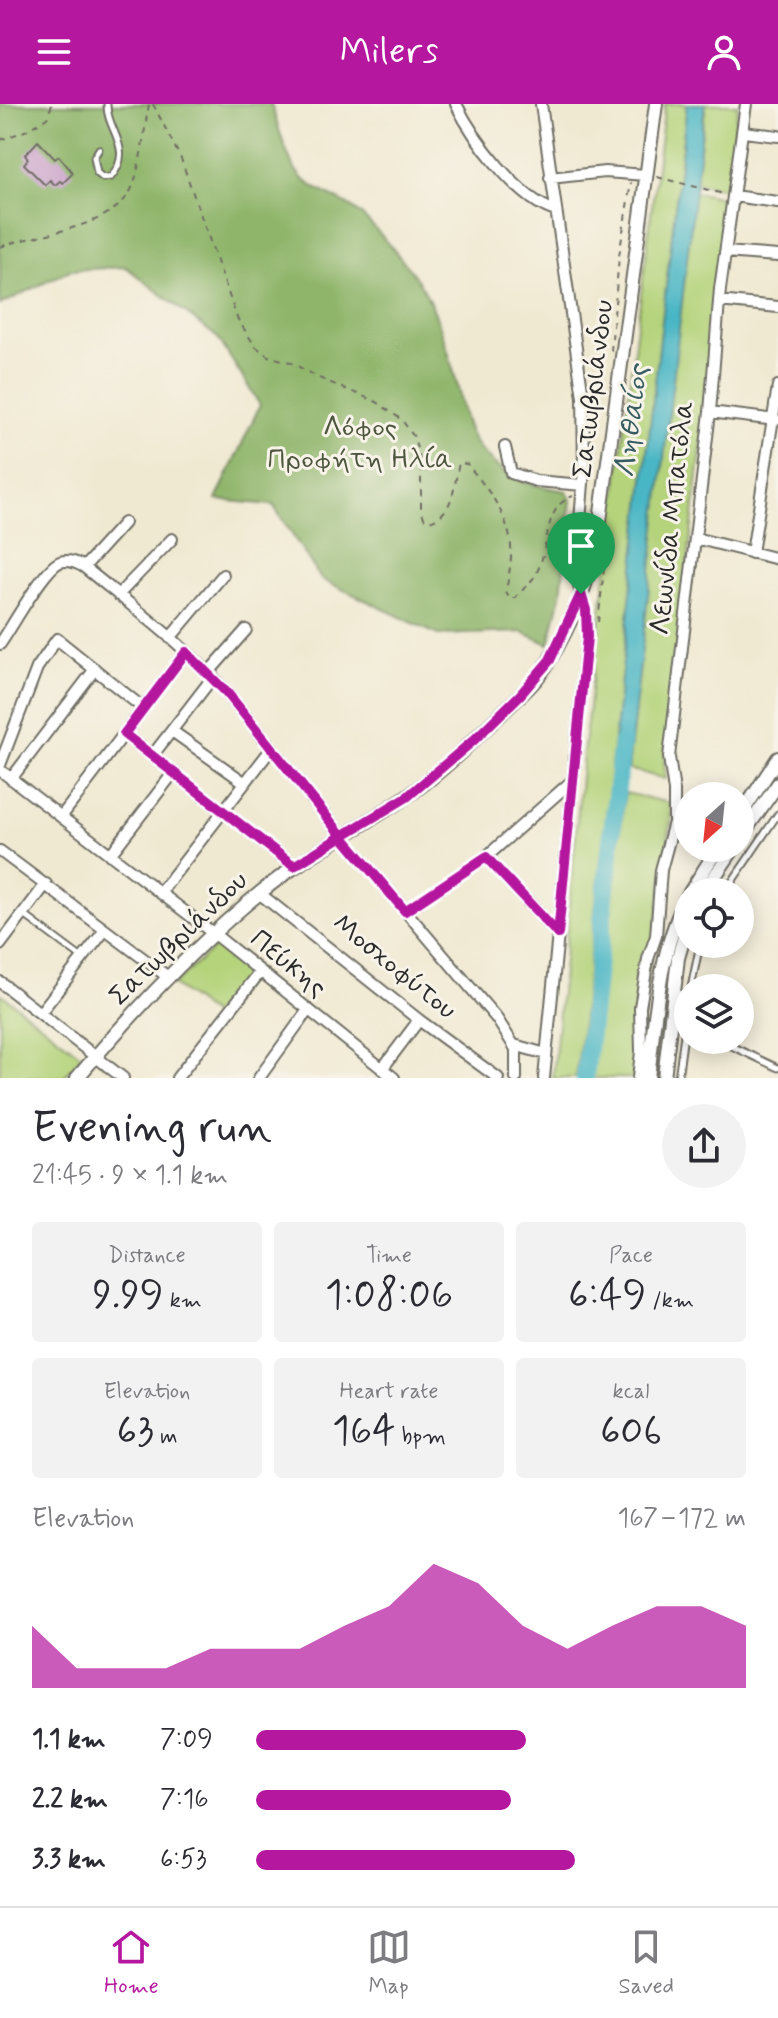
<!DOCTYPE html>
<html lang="en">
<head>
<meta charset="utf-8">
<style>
	:root { --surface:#fff; --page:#f2f2f3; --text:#2b2b33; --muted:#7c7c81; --line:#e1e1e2; --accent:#b5179e }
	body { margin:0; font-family:Mynerve,sans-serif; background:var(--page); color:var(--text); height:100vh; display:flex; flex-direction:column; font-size:30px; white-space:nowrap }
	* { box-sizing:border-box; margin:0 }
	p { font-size:26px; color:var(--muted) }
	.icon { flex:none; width:44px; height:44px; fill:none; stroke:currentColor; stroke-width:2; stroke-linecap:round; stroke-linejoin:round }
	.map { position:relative; height:974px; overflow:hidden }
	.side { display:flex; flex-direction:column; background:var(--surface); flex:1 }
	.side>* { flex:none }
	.needle { width:52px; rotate:207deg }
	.fabs { position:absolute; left:674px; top:678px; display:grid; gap:16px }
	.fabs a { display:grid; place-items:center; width:80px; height:80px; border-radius:50%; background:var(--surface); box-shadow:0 4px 20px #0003; font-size:40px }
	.pin { position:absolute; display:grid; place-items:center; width:68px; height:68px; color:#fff; margin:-82px -34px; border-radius:50% 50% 50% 0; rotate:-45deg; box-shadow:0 0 8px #0007 }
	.pin .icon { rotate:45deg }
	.round { display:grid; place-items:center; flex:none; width:84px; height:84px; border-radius:42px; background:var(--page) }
	.headline { display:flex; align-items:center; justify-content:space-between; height:136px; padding:0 32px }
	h1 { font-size:44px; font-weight:600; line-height:60px }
	.figures { display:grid; grid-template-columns:repeat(3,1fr); gap:12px; height:136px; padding:8px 32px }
	.figures div { display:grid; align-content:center; border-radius:8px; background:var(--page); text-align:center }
	.figures b { font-size:40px; font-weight:600 }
	.figures small { font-size:22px; font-weight:400 }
	.figures p { font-size:22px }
	.chart { height:224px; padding:16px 32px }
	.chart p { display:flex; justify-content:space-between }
	.chart svg { width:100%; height:144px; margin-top:8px; fill:var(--accent); opacity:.7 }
	ul { padding:0 32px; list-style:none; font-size:26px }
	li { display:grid; grid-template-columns:128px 96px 1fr; align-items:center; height:60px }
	li i { height:20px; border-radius:10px; background:var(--accent) }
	header { display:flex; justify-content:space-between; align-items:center; height:104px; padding:0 32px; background:var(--accent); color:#fff; font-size:36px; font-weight:600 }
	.dock { display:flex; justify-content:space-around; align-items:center; height:112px; border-top:2px solid var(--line); background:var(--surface); font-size:22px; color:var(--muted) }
	.dock a { display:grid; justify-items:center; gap:4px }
	.dock .selected { color:var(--accent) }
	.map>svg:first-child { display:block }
	.green { fill:#b4d37a; stroke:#707f52; stroke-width:2 }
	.forest { fill:#8fb56a; stroke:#5d704a; stroke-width:2 }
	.water { fill:#49b6c5; stroke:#3a7078; stroke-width:2 }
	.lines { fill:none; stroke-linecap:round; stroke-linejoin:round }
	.river { stroke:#49b6c5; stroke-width:18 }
	.building { fill:#caa2cb }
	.service-casing { stroke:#706e65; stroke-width:9 }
	.minor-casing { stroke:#706e65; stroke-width:14 }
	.tertiary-casing { stroke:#706e65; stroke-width:16 }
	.path { stroke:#706e65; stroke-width:2; stroke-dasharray:6 6; stroke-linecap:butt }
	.service { stroke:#fff; stroke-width:5 }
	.minor { stroke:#fff; stroke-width:10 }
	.tertiary { stroke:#fff; stroke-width:12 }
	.route-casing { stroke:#fff; stroke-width:16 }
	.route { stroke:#b5179e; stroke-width:10 }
	.labels { text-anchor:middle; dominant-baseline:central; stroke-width:6; stroke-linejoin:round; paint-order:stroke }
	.street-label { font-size:28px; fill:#2b2b2b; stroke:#f7f3e8 }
	.park-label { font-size:28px; fill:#4d553f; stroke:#f7f3e8 }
	.water-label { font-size:30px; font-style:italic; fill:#365c61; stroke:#f7f3e8 }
</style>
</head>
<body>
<header><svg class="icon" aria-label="menu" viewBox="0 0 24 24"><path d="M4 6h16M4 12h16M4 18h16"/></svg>Milers<svg class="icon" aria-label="person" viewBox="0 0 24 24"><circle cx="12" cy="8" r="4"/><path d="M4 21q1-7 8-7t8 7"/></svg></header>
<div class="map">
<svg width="778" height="974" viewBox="0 0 778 974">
	<rect width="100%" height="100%" fill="#f7f3e8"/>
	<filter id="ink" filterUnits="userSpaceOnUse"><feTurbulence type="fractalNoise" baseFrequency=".0125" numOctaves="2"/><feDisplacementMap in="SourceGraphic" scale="16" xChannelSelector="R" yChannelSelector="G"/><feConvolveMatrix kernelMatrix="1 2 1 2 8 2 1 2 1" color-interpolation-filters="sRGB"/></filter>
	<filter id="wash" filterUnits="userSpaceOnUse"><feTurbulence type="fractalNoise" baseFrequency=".006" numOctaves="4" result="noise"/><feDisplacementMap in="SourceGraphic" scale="32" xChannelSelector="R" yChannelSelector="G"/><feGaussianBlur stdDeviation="1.8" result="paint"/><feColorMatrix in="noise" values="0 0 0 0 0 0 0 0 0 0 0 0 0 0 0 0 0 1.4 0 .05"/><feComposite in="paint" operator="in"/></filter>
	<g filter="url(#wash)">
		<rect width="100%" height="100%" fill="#f0e9d2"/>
		<path class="green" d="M665,0h22l-111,974h-23l31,-332z
			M706,0h32l-11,85 -32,-6z
			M693,88l35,7 -16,112 -6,96 -42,355 2,17 -38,-10z
			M625,689l45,10 1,17 -37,258h-42z
			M217,841l36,29 -35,44 -45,-33z
			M0,889l82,63 -19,22h-63z"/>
		<path class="forest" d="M0,0h271c7,21 16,57 30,73 12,13 38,21 53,32 17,12 61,64 71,83 15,28 24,62 32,92 7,27 8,51 29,72 27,27 45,29 81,35l4,9 -10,95 -12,49 -27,-12 -84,3 -117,-56 -48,-74 -57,-5 44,-95 -42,-67 -92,-71 -56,3 -70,35z"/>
		<path class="water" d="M687,0h18l-77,665 -17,-3z"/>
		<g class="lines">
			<path class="river" d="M585,974l37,-335"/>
		</g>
		<g id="blocks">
			<path class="building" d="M38,37l17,18 4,-3 14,17 -10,10 -3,-2 -5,4 -5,-5 -5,5 -21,-21 4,-5 -3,-4z"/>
		</g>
	</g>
	<g filter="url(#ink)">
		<use href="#blocks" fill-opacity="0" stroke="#706e65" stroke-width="2"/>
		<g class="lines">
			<g class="service-casing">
				<path id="service" d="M99,45l-5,8 3,16 6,5 8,-1c24,-28 -5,-47 -4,-73
					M725,788l53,-78
					M23,810l59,44
					M691,884l9,-44
					M719,936l59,28
					M678,974l10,-72"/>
			</g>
			<g class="minor-casing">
				<path id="minor" d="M456,0c17,34 62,96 100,107
					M541,0l42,293 1,73 -8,103 12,51 -44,454
					M743,28l35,4
					M550,74l55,-6 41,3
					M733,92l45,6
					M725,148l53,4
					M719,197l59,6
					M710,308l66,8
					M505,343l6,26 25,8 47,4
					M695,434l83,21
					M752,449l26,-167
					M84,463l40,-44
					M118,491l54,-56
					M170,534l53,-63
					M0,540c12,-17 44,-76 60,-82 9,-3 17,1 24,5 49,40 102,79 144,127l114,142 155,183 19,30v29
					M209,568l37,-42
					M172,627l72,51
					M124,630l170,132
					M152,652l61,-79
					M0,661l37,-97 20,-29 86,69
					M0,666l214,164 180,144
					M11,675l84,-110
					M61,713l125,-165
					M0,747l168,126
					M110,751l64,-83
					M486,753l72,77
					M160,789l112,-145
					M259,789l160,127 79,58
					M405,807l81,-54 87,-77
					M0,841l46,-61
					M0,878l123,96
					M40,909l65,-83
					M514,941l32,9
					M382,965l37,-49
					M177,974l83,-106
					M259,974l49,-68
					M638,974l3,-26 -1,-45 8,-48 8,-23 5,-66 13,-48v-31l-5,-34 41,-345 10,-123 26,-185"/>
			</g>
			<g class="tertiary-casing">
				<path id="tertiary" d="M740,712l38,-58
					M740,734l38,-54
					M690,788l28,-44
					M704,788l30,-44
					M77,974c56,-66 116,-131 184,-186 44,-36 95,-62 142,-93 35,-24 67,-55 97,-84 17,-17 37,-33 49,-54 21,-35 39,-78 48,-118l59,-439
					M648,974c7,-61 11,-128 40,-183
					M664,974l14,-120 10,-35"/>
			</g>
			<path class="path" d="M153,0l28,55 56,159 18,28 13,10 22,6 29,16 58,24 25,18 12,17 7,27v44l3,10 4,3c26,-5 26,-36 31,-58l8,1c20,24 42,51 44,83 1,15 -3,31 -5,45l3,6h6c7,-8 17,-16 21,-24 14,-25 6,-67 37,-78
				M0,36l25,-9 22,-13 5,-14
				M657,73l67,17
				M0,143c41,-16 118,-17 134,-64 8,-25 10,-53 15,-79
				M611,247l8,-95 12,-74
				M598,518l7,-62"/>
			<use href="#service" class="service"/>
			<use href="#minor" class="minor"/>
			<use href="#tertiary" class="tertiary"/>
		</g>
	</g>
	<g class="lines" filter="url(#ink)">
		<g class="route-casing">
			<path id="route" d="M581,490l-31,66 -30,35 -46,45 -67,57 -65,39 -114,-142 -42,-42 -62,82 170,132 48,-30 63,75 81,-54 72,77 29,-297 -1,-27 -5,-16"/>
		</g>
		<use href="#route" class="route"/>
	</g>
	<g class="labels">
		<g class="street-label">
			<text transform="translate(594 285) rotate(-83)">Σατωβριάνδου</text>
			<text transform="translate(673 414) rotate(-84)">Λεωνίδα Μπατόλα</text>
			<text transform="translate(179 835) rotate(-44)">Σατωβριάνδου</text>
			<text transform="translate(288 860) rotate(39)">Πεύκης</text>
			<text transform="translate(394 863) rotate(39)">Μοσχοφύτου</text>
		</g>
		<g class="park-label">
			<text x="360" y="324">Λόφος<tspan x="360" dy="32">Προφήτη Ηλία</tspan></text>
		</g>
		<g class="water-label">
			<text transform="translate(632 317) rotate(-83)">Ληθαίος</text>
		</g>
	</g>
</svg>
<div class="fabs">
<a><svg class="needle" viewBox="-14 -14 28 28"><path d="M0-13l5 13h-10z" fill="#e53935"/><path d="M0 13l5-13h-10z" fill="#7c7c81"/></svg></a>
<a><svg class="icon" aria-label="locate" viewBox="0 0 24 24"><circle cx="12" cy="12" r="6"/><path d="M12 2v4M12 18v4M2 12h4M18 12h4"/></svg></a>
<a><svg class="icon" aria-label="layers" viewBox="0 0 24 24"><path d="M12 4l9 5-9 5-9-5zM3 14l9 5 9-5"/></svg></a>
</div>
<div class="pin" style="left:581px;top:490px;background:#1e9e55"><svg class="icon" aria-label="arrive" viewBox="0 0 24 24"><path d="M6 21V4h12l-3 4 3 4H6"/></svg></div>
</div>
<section class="side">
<div class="headline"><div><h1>Evening run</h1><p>21:45 · 9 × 1.1 km</p></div><a class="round"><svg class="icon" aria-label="share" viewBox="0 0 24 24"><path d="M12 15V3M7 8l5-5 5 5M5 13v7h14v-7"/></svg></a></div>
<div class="figures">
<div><p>Distance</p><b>9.99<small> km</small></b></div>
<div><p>Time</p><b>1:08:06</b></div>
<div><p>Pace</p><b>6:49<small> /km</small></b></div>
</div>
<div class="figures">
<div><p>Elevation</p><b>63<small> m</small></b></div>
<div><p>Heart rate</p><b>164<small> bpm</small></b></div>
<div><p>kcal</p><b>606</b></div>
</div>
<div class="chart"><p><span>Elevation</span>167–172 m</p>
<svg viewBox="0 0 160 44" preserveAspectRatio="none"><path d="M0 44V25L10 38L20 38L30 38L40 32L50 32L60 32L70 25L80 19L90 6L100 12L110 25L120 32L130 25L140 19L150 19L160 25V44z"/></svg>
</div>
<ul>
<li><b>1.1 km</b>7:09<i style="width:55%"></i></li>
<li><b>2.2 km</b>7:16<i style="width:52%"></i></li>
<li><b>3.3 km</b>6:53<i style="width:65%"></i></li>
</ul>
</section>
<nav class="dock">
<a class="selected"><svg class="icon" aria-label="home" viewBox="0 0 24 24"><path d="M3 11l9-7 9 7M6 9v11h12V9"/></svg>Home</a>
<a><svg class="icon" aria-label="map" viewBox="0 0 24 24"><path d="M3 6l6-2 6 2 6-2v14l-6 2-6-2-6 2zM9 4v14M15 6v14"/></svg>Map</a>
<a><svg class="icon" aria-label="saved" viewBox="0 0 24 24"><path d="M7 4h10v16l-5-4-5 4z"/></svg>Saved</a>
</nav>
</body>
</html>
